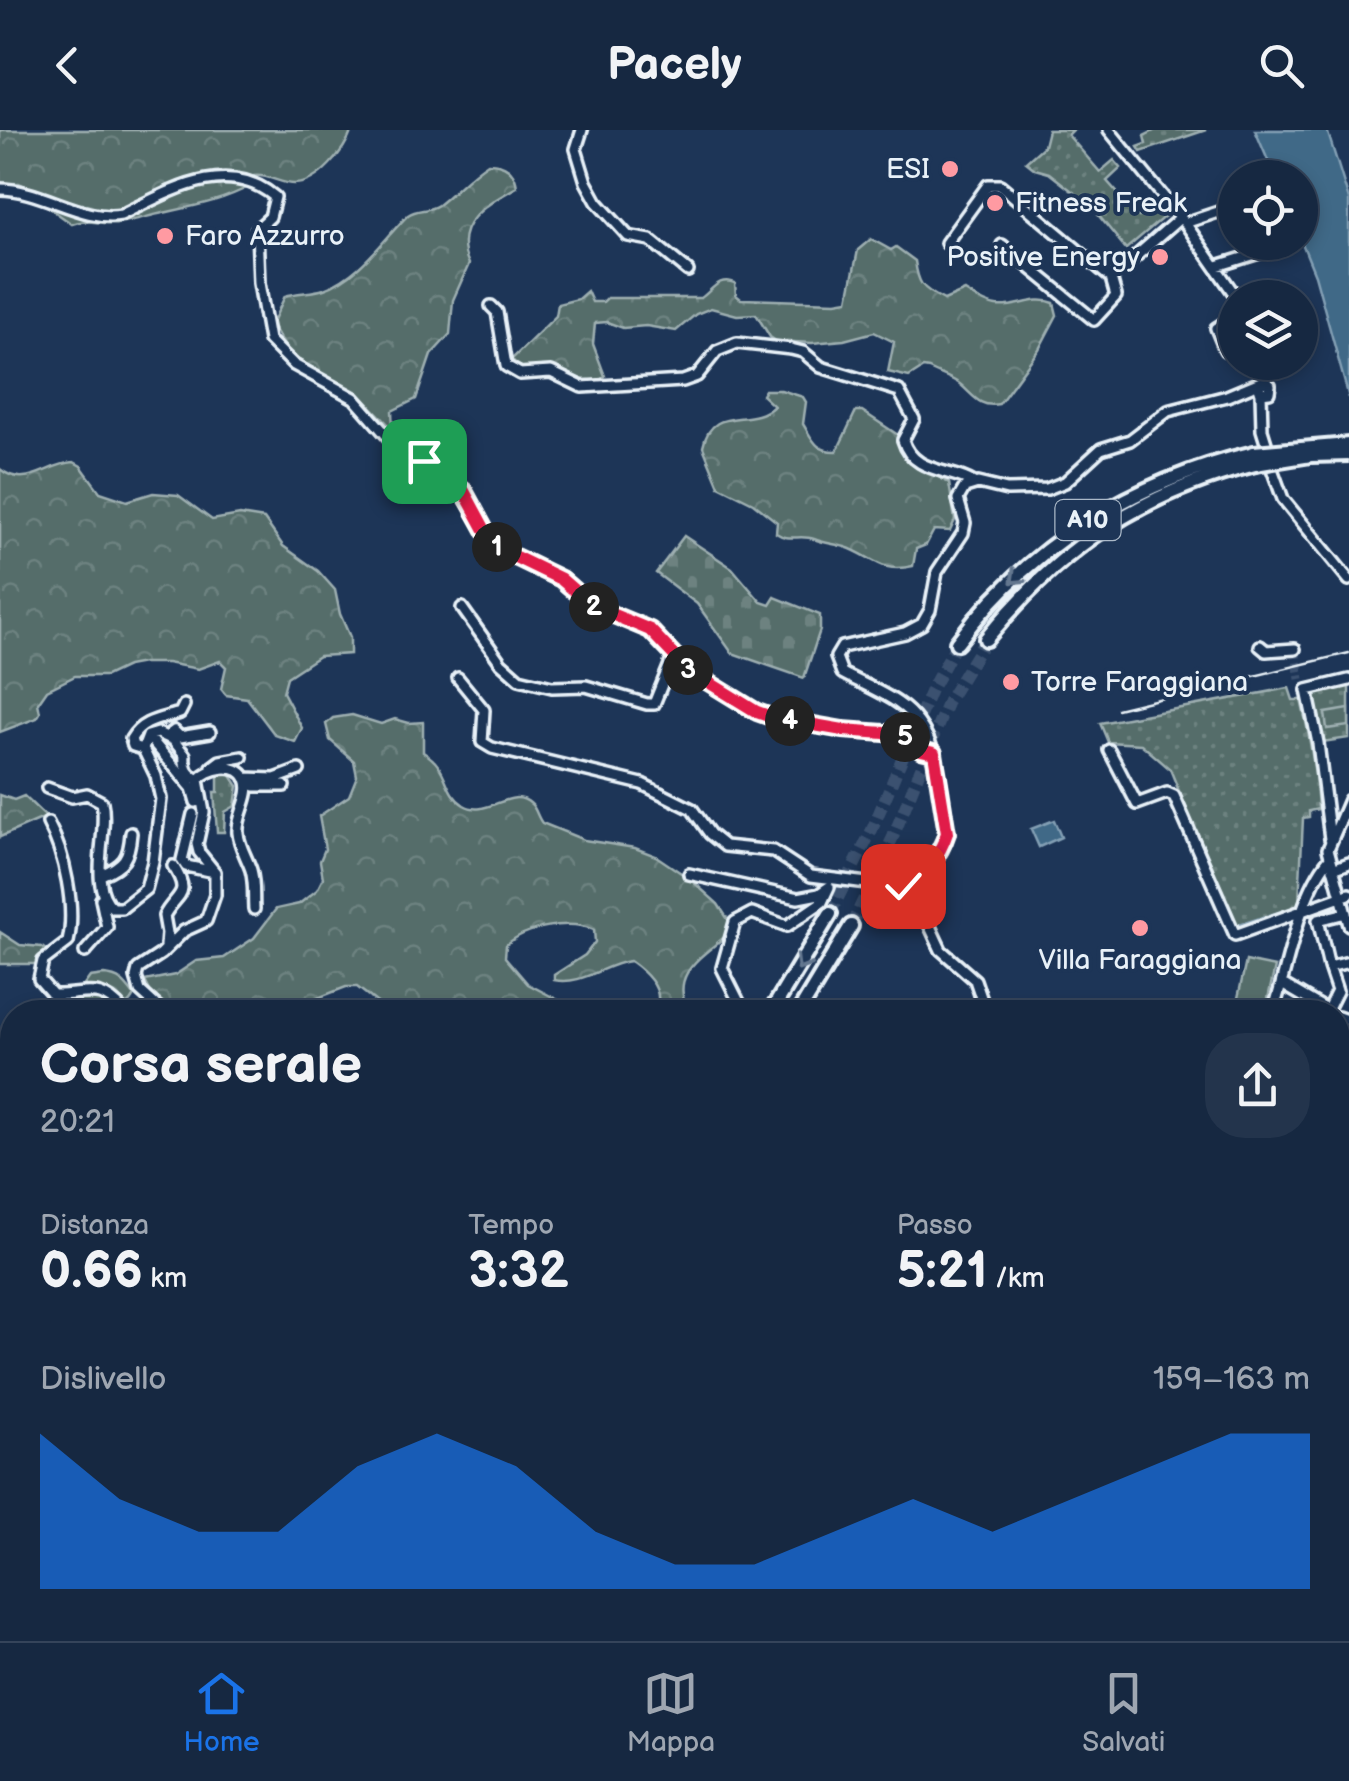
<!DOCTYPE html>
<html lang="it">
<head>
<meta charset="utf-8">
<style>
	:root { --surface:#162841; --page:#23344c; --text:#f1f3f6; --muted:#9ea6b1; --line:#35445a; --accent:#1a73e8 }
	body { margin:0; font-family:"Balsamiq Sans",sans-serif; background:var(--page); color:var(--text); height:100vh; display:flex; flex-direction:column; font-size:38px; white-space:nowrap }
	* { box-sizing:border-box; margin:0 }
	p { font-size:32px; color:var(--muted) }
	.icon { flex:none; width:55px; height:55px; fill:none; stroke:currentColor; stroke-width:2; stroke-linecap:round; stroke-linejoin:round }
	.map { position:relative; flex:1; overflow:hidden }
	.drawer { position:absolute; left:0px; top:870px; width:1350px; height:642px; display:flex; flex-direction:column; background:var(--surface); border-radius:40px 40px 0 0; box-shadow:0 5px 15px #0003,0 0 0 2px var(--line) }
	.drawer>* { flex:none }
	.tools { position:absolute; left:1218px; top:30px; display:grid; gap:20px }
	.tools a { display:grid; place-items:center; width:100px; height:100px; border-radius:50%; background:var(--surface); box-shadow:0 5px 15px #0003,0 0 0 2px var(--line); font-size:50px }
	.pin { position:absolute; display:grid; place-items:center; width:85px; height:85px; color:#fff; margin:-42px; border-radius:20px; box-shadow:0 5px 15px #0006 }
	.km { position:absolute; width:50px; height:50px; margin:-25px; border-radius:50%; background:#222; color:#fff; font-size:28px; line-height:50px; text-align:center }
	.round { display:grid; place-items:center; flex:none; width:105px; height:105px; border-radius:40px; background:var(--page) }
	.summary { display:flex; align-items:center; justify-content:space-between; height:170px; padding:0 40px }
	h1 { font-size:55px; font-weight:600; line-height:75px }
	.metrics { display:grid; grid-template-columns:repeat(3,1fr); gap:15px; height:170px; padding:10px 40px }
	.metrics div { display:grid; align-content:center }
	.metrics b { font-size:50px; font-weight:600 }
	.metrics small { font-size:28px; font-weight:400 }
	.metrics p { font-size:28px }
	.chart { height:280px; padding:20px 40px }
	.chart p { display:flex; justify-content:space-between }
	.chart svg { width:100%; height:180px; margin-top:10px; fill:var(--accent); opacity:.7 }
	header { display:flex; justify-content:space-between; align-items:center; height:130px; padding:0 40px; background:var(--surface); font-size:45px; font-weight:600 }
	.menu { display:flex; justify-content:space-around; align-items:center; height:140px; border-top:2px solid var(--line); background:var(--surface); font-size:28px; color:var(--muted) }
	.menu a { display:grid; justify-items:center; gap:5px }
	.menu .selected { color:var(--accent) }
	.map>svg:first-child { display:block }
	.green { fill:url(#green-dots); stroke:#9eafb1; stroke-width:2.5 }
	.forest { fill:url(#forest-crowns); stroke:#9eafb1; stroke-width:2.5 }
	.cemetery { fill:url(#cemetery-stones); stroke:#9eafb1; stroke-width:2.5 }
	.pitch { fill:#546d6a; stroke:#9eafb1; stroke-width:2.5 }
	.water { fill:#3f6987; stroke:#839fb4; stroke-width:2.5 }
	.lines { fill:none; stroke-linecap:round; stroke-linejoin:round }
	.stream { stroke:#839fb4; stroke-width:2.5 }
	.minor-tunnel { stroke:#3b516f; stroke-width:9; stroke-dasharray:9 4.5; stroke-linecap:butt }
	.highway-tunnel { stroke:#3b516f; stroke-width:12; stroke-dasharray:12 6; stroke-linecap:butt }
	.minor-casing { stroke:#e8f1f8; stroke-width:16 }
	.major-casing { stroke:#e8f1f8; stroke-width:19 }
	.highway-casing { stroke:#e8f1f8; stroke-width:20 }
	.minor { stroke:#1d3557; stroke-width:9 }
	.major { stroke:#1d3557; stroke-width:11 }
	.highway { stroke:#1d3557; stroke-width:12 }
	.rail { stroke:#e8f1f8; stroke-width:2.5 }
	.highway-bridge-casing { stroke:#e8f1f8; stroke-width:20; stroke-linecap:butt }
	.highway-bridge { stroke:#1d3557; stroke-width:12 }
	.oneway { stroke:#64778f }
	.route-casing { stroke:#fff; stroke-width:20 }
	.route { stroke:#e11d48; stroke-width:12 }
	.poi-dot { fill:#ff9aa2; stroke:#1d3557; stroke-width:4 }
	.labels { text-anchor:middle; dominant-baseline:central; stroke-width:8; stroke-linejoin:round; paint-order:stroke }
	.shield { fill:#1d3557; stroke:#abb9c8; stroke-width:2.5 }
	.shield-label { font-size:25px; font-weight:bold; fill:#e8f1f8 }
	.poi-label { font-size:28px; fill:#e8f1f8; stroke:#1d3557; text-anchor:start }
</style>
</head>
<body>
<header><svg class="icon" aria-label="back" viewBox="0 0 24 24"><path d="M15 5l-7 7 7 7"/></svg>Pacely<svg class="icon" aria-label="search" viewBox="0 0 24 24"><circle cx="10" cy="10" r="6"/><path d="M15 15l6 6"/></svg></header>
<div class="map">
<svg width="1349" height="1511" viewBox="0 0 1349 1511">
	<defs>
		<pattern id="green-dots" width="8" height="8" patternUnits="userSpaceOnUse" patternTransform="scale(2.5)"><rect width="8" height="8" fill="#546d6a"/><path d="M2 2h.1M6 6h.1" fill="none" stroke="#6d8280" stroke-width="1.8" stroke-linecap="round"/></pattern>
		<pattern id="forest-crowns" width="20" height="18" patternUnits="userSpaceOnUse" patternTransform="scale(2.5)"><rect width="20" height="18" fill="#546d6a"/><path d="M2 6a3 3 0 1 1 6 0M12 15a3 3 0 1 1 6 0" fill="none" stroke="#6d8280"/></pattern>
		<pattern id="cemetery-stones" width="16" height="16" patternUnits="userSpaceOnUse" patternTransform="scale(2.5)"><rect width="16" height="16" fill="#546d6a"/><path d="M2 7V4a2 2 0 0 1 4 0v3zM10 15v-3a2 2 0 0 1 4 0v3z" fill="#6d8280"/></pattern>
	</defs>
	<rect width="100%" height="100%" fill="#1d3557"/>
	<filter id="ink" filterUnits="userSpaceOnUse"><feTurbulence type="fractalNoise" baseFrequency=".01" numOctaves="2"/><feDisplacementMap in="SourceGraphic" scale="20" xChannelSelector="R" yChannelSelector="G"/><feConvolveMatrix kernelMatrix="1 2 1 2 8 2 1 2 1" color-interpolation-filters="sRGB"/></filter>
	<g filter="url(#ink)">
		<path class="green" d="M1048,0h25l-5,5 32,37 14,-12 7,8 -14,13 32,36 15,-12 11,11 -39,33 -36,-44 -41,-32 -14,-4 -9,-7 18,-16z
			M1156,0h50l-65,22 -3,-5 8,-3 -2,-8z
			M1349,556v52l-27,4 -8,-50z
			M1289,558l4,12h8c9,37 15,71 17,109l-9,2v6l-6,1 -4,85 -3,7 -61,19 -65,-160 -29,-25 -33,-2 -8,-19z
			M218,644h12l8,12 -3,20 -10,6 -1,20h-7l-3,-40h4z
			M469,1500h66l-11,11h-56z"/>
		<path class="forest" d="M0,0h352c-7,20 -33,54 -58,54 -14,0 -26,-10 -40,-8l-2,9c-29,16 -57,21 -89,28 -15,3 -29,8 -45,10 -15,2 -32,-5 -46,1l-39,-28 -4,-8 -10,-5 -19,1z
			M488,33c16,0 27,7 29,24 -30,17 -67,37 -48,77l-16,36 -3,34 -19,21 -15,44 -24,12 1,18 -32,-33 -72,-42 -17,-30 13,-28c13,-4 27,-3 39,-7 35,-12 59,-49 84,-74 10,-7 20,-3 30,-10 17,-13 31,-30 50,-42z
			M871,109l20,11 5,-3 19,14c3,23 6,27 29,39l21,-9c10,6 19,13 31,15 20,3 39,-11 58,-3l3,12 -18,34 -40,55c-19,4 -25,-8 -38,-19 -8,-7 -23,-11 -32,-16l-6,-1 -14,9 -21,-5 6,-30 -20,-10 -30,8 -32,3 -36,-2 -6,-4 -14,-23 -19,1 -26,-7 -15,6 -20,17 -30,-5 -23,2 -16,-6 -12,1 -2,21 12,32 -6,5 -23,-2 -25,-11h-32l-7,-9 44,-43 2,-12 20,-5 9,-8 5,11h11l4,-4h94c12,-8 17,-22 34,-15l1,12 5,4 95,3 12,-2 10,-50z
			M765,260h16l22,7 3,5 -3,22c10,16 13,28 34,27l19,-40h6l36,24c6,25 30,36 51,48l6,37 -5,11 -16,-1 -8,15 -10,4 -3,17c-34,8 -40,-10 -68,-19 -10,-3 -21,-4 -31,-8 -14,-5 -25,3 -38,-6l1,-11 -24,-19 -34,-17 -16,-39c9,-44 47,-18 71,-41l-12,-11z
			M74,332l7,4 19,26 27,9 26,-8 25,2 34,25 28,-5 24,4 19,27 35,25 17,19 5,24 10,23v17l-31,2 -32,21 -4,15 19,36 -7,14 -20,-7 -28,-37 -21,-3 -5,-6 5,-22 -6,-6 -22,8 -31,-6h-24l-16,3 -21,10h-31l-28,14 -9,13 2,10 -3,5 -37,14v-263c26,21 46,-5 74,-7z
			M352,585l29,9 14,-5 14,4 14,-1v30c28,17 18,38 41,53 23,14 47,-20 67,-1 5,4 6,13 11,19l42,17 51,8 21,8 34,23 28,25 13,20 -2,9c-24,22 -62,40 -40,79h-35c13,-20 -7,-39 -24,-51 -26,3 -48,25 -76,19v-5l31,-20 10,-13 -1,-12c-25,-11 -68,-3 -88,15l-1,12 23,27 53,28h-166l-30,-3 -28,-22h-11l-31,12 -6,13h-82l-12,-4 -40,4 -24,-19 -6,-12 30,-6 21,-14 28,-3 30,-20 22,-29 23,-5 18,-14 6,-12 -3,-17 5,-12 -6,-33 30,-20 8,-20 -3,-15 -24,-21 -4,-16 7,-6z
			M0,665l14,5 10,-4 22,21 -46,20z
			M0,802l20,13 22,2 6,5 -9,12h-39z
			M104,845c16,1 21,8 30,20 -11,25 -46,17 -69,17l25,-35z
			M12,912v167l-4,2 4,5v163l-12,-9v-320z
			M0,1354l12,29v117h55l-4,11h-63z"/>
		<path class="cemetery" d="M684,406l48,32 29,34 9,3 5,-8 45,18v15l-16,48 -72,-25 -35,-49 -41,-31z"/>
		<path class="pitch" d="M1349,579v17l-22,3 -2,-16z
			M1246,831l29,6 -10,45h-30z"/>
		<path class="water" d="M1255,0h72l22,70v198l-34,-123 -15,-37v-60l-25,-1z
			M1054,690l7,17 -22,10 -8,-18z
			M1349,1343v168h-236l13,-11h212v-151z"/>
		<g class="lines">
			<path class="stream" d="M1238,795l54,-17
				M1110,1500l6,9"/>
			<path class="minor-tunnel" d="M1295,519l5,30"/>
			<path class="highway-tunnel" d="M830,784l41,-82 60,-142 26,-47
				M851,796l42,-89 55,-136 38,-62"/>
			<g class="minor-casing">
				<path id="minor" d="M582,0l-6,19 10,33 11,20 31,34 22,4 38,31
					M1109,0l76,93 52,75
					M0,59c41,0 83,33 121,26 48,-23 106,-59 154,-18l-5,20 -13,12 2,54 10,57 25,25 60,33 49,56 20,7 33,22 35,58 10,9 60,29 31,27 58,24 37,39 70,43 16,7 70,12 55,3 15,7 8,9 13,3
					M1185,93l48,-16 2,6
					M946,113l42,-58h12l111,93
					M1002,115l92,75 22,-24 -5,-18 70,-61
					M1217,136l58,-18 -2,-6
					M491,176l6,6 9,54 14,8 31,-2 31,15 101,-6 14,-5 20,-25 20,-8 54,6 12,3 18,15 78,24 15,28 -11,21c10,34 47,28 71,43
					M1225,220l-9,-22 19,-12
					M1261,232l6,20
					M1261,263l1,37 4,13
					M1271,336l12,33 66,81
					M462,478l39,55 18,16 33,8 34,-1 61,18h7l19,-47
					M1260,516l6,5 29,-2
					M458,548l26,32 -2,32 10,6 150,36 50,25 18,25 15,12 48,5 38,25 80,10 22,-3 31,-40 3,-10c-7,-47 -6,-101 -49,-130 -17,-12 -38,-20 -56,-30l-6,-16 6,-10 63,-14 17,-9 8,-14 7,-38 26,-39 2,-10 -7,-24 7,-12 13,-4 29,7 40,-1 18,-7 36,-33 29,-9 38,-29 59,-15 36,-15 7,4 -1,7 -8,1 -3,-9
					M148,606l44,52 4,14
					M173,610l-3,-6 4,-3 6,6 30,-5
					M143,619l-10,-3 -2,-7c11,-19 30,-20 49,-26l4,-8
					M1109,620l28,54 30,-11 7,3 61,139 114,-41
					M212,637l8,-6 22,-4
					M245,648l30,1 24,-9
					M248,650l7,6h29
					M47,658l25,9 15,-3 15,8c7,30 -15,85 11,106h9l24,-19 7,-27 8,-63 -5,-23 -13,-27 5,-13 10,-3 15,7 12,15c-1,13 2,19 13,25
					M1349,670l-21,49 21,76
					M193,684l-11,46 4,6 29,6
					M48,693c17,31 28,85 20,119l-25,19 -4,18 14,16c33,1 46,-13 71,17
					M1330,709l-12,-96 -11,-53 42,-10
					M1333,739l16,-6
					M689,744l109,24 21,-4 10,-7
					M101,745c23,-10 28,-16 30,-42
					M920,775l21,45 34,30 11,32
					M166,816l1,-13 -3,-17c11,-22 29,-20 9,-50
					M85,822l22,-25 -6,-28
					M1329,837l-11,-47 28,-7
					M1282,854l48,28
					M741,876l-19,-38 13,-46 17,-9 35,13 35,-24 7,-15
					M1327,881l10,-20 -8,-24 20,-5
					M163,882l-23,-21 -4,-14 2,-8 23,-15 23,-23 22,-10 9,-26v-23l-16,-20 -2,-8 7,-32 -6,-32c9,-12 39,-19 48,-1 7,16 -10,37 -8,54 1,13 9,25 13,37 4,14 2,26 3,39
					M1273,882c15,-46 25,-115 56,-153
					M1338,887l11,4
					M1338,938l11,6
					M1338,978l11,-16
					M1338,1058l11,9
					M1338,1132l11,13
					M1338,1170l11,1
					M1338,1213l11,-6
					M0,1339l12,28
					M125,1500l20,11
					M180,1500l18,11
					M307,1500l12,11
					M378,1500l4,11
					M456,1500l4,11
					M624,1500l8,11
					M873,1505l17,-5
					M583,1507l2,4
					M359,1511l4,-11
					M425,1511l10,-11
					M654,1511l19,-11"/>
			</g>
			<g class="major-casing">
				<path id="major" d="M1338,1257l11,-8
					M937,1511l9,-11"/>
			</g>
			<g class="highway-casing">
				<path id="highway" d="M986,509c76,-93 153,-145 269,-175
					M957,513c73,-99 178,-162 297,-190
					M771,882l59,-98
					M799,882l52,-86
					M214,1511l9,-9
					M245,1511l1,-1"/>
			</g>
			<use href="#minor" class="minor"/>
			<use href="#major" class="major"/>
			<use href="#highway" class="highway"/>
			<path class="rail" d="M1117,579l232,-56"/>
			<g class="highway-bridge-casing">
				<path id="highway-bridge" d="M1254,323l95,-8
					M1255,334l56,-9 38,-1"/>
			</g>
			<use href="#highway-bridge" class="highway-bridge"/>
		</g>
		<defs><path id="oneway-chevron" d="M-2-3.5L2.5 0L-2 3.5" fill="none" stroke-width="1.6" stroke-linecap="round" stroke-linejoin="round" transform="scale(2.5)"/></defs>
		<g class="oneway">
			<use href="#oneway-chevron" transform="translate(1016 448) rotate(137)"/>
			<use href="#oneway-chevron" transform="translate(802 834) rotate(121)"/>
		</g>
	</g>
	<g class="lines" filter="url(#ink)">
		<g class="route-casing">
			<path id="route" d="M424,331l40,30 27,50 10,9 60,29 31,27 58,24 37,39 70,43 17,6 69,12 55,4 15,6 8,10 13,3 13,80c-6,19 -24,48 -44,53"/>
		</g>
		<use href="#route" class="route"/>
	</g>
	<g class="poi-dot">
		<circle cx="950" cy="39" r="10"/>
		<circle cx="995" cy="73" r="10"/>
		<circle cx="165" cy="106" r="10"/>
		<circle cx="1160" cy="127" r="10"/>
		<circle cx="1011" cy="552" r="10"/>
		<circle cx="1140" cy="798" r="10"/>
	</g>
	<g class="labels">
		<rect class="shield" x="1055.5" y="370" width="65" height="40" rx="8"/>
		<g class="shield-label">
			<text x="1088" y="390">A10</text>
		</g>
		<g class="poi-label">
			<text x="930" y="39" text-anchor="end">ESI</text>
			<text x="1015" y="73">Fitness Freak</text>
			<text x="185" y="106">Faro Azzurro</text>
			<text x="1140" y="127" text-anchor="end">Positive Energy</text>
			<text x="1031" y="552">Torre Faraggiana</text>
			<text x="1140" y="830" text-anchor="middle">Villa Faraggiana</text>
		</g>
	</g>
</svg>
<div class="tools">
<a><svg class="icon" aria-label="locate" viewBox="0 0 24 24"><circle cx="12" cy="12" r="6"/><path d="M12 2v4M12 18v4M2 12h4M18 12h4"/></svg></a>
<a><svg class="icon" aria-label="layers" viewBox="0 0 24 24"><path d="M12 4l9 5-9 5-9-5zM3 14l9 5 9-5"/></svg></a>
</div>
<div class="pin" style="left:424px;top:331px;background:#1e9e55"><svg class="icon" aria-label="arrive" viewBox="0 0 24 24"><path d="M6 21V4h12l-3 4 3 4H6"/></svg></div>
<div class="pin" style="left:903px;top:756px;background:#d93025"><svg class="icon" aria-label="check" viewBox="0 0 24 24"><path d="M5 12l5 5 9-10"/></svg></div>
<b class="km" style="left:497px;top:417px">1</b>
<b class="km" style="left:594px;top:477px">2</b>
<b class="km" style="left:688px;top:540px">3</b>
<b class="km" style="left:790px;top:591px">4</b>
<b class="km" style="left:905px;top:607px">5</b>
<section class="drawer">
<div class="summary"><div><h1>Corsa serale</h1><p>20:21</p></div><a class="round"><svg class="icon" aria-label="share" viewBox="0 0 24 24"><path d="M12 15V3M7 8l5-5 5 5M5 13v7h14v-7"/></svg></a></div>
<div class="metrics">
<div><p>Distanza</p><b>0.66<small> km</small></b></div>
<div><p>Tempo</p><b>3:32</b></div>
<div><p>Passo</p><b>5:21<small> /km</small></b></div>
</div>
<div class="chart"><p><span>Dislivello</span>159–163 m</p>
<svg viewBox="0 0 160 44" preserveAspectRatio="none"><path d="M0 44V6L10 22L20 30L30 30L40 14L50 6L60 14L70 30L80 38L90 38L100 30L110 22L120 30L130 22L140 14L150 6L160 6V44z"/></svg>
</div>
</section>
</div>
<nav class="menu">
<a class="selected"><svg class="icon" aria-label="home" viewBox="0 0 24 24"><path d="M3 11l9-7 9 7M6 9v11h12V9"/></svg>Home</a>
<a><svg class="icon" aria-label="map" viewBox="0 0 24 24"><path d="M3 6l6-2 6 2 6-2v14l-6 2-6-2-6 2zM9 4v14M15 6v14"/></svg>Mappa</a>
<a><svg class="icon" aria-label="saved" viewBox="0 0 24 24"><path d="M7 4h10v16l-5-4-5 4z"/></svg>Salvati</a>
</nav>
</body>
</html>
